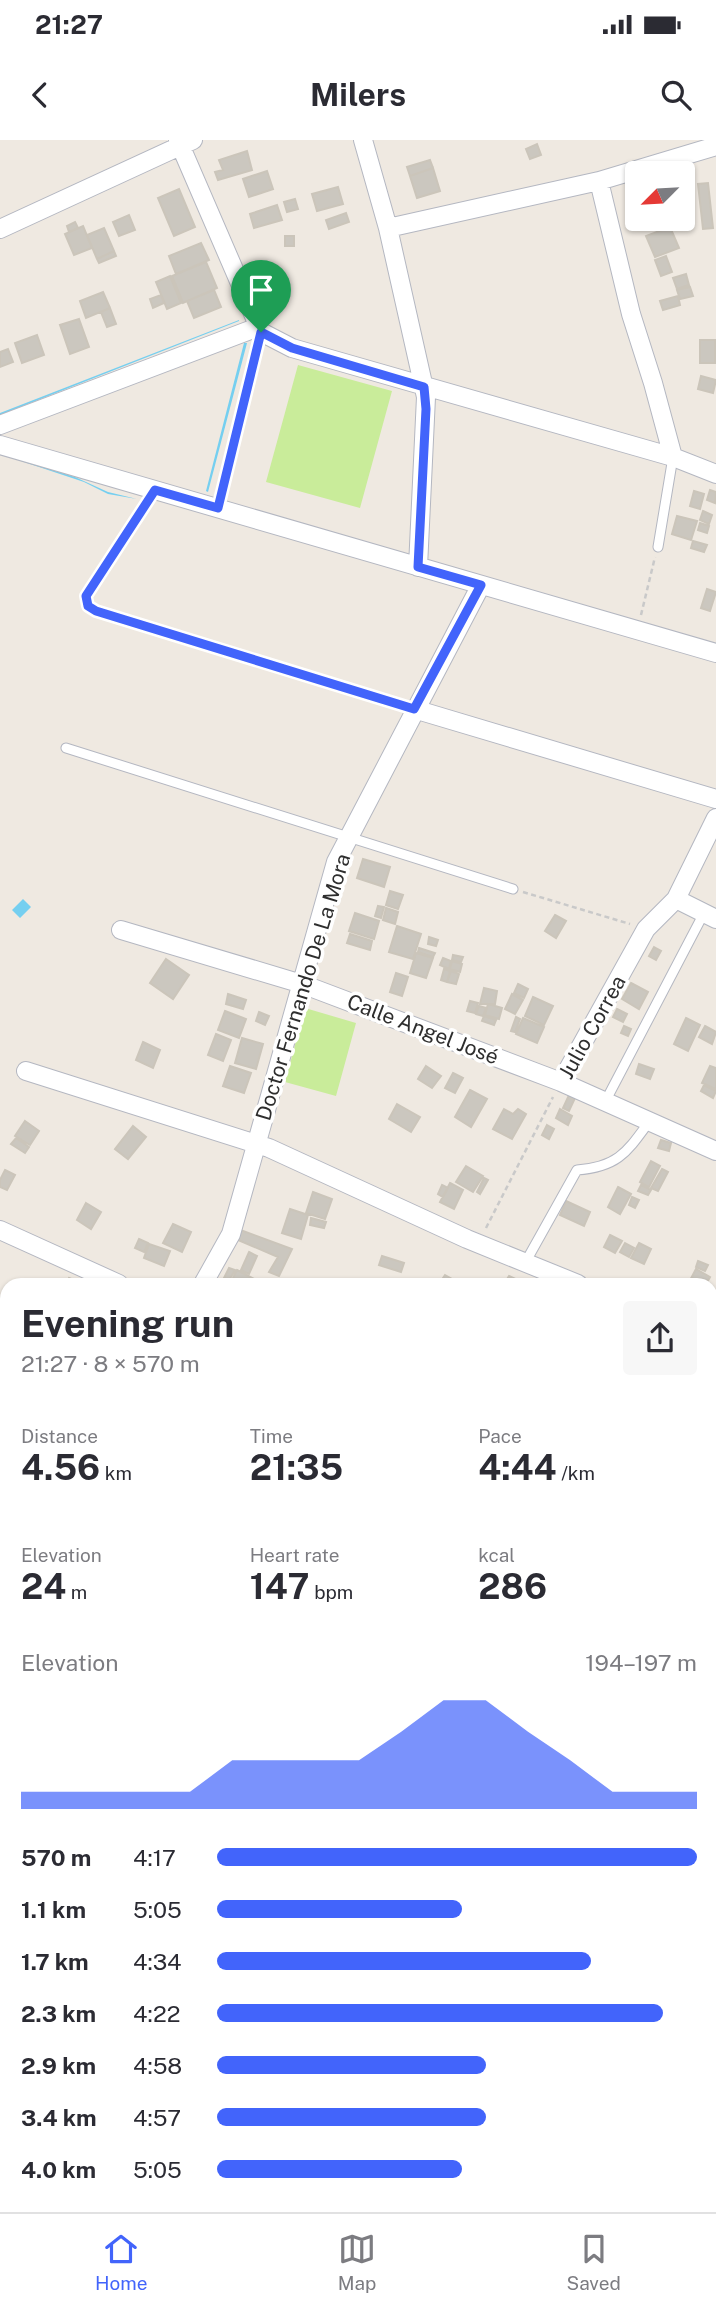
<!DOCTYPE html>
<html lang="en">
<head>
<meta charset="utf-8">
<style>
	:root { --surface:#fff; --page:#f7f7f7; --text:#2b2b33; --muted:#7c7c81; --line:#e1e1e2; --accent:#4264fb }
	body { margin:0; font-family:"Public Sans",sans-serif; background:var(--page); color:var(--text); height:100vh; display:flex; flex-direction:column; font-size:26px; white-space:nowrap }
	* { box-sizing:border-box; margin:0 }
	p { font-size:23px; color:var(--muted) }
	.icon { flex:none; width:38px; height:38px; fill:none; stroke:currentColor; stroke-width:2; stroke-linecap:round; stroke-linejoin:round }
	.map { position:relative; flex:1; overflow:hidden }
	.details { position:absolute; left:0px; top:1138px; width:718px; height:934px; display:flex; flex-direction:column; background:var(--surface); border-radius:21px 21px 0 0; box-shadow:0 2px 5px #0004 }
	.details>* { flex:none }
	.needle { width:46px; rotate:246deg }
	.fabs { position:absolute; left:625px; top:21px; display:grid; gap:14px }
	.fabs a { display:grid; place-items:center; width:70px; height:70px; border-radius:7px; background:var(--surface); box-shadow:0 2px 5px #0004; font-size:35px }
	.pin { position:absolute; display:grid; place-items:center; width:60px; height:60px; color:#fff; margin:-72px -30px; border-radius:50% 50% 50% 0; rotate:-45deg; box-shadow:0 0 7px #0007 }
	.pin .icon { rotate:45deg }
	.round { display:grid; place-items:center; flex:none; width:74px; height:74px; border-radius:7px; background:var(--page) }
	.head { display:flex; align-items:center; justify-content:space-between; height:119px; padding:0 21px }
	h1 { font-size:38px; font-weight:700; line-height:52px }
	.metrics { display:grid; grid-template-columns:repeat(3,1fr); gap:10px; height:119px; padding:7px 21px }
	.metrics div { display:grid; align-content:center }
	.metrics b { font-size:35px; font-weight:700 }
	.metrics small { font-size:19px; font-weight:400 }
	.metrics p { font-size:19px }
	.chart { height:196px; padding:14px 21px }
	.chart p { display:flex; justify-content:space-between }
	.chart svg { width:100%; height:126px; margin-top:7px; fill:var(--accent); opacity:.7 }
	ul { padding:0 21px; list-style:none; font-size:23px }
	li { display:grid; grid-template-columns:112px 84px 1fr; align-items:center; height:52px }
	li i { height:18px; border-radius:9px; background:var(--accent) }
	.status { display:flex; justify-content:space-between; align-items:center; height:49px; padding:0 35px; background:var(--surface); direction:ltr }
	.status svg { height:19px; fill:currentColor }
	header { display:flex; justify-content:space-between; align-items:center; height:91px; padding:0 21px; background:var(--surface); font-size:32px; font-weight:700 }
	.tab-bar { display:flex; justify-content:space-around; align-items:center; height:98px; border-top:2px solid var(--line); background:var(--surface); font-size:19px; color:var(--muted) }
	.tab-bar a { display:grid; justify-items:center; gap:4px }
	.tab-bar .on { color:var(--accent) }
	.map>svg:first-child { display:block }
	.pitch { fill:#c9ec9a }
	.water { fill:#75cff0 }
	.building { fill:#cbc7bf; stroke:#cbc5ba; stroke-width:2 }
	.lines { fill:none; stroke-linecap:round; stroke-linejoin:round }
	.lane-casing { stroke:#b4b7c1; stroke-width:11 }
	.street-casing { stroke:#b4b7c1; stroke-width:20 }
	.path { stroke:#c9c9c9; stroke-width:2.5; stroke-dasharray:5 3.5; stroke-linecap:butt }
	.lane { stroke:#fff; stroke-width:9 }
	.street { stroke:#fff; stroke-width:18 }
	.route-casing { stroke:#fff; stroke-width:14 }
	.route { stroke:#4264fb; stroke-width:9 }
	.labels { text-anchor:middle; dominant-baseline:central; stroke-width:7; stroke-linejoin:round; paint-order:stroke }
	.street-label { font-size:21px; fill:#2e2e2e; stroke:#fff }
</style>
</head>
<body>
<div class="status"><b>21:27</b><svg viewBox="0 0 49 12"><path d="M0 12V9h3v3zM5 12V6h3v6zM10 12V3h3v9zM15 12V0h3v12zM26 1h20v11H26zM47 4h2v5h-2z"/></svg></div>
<header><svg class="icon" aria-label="back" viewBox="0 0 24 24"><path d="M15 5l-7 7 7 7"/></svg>Milers<svg class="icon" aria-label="search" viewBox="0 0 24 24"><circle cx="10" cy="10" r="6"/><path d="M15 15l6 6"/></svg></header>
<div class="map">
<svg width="716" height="2072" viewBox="0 0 716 2072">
	<rect width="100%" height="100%" fill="#efe9e1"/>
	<path class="pitch" d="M298,225l94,26 -32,117 -94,-26z
		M305,868l51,15 -20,73 -51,-14z"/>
	<path class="water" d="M239,180v1l-239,94v-2z
		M244,203h3l-39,149 -2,-1z
		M0,314l75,23 33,15 29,7 -29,-5 -24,-12z
		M23,759l8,8 -11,11 -8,-8z"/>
	<path class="building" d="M537,4l4,11 -11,4 -4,-10z
		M247,11l5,19 -34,10 -3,-8 8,-2 -4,-10z
		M430,20l3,8 -23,8 -3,-9z
		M433,28l7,23 -23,7 -7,-22z
		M267,31l6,18 -24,8 -6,-18z
		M708,43l5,45 -10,1 -5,-45z
		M338,47l5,17 -26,7 -5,-17z
		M179,49l16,38 -21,9 -16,-38z
		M295,59l3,10 -11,3 -3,-10z
		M277,65l5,15 -28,8 -4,-14z
		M346,73l3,9 -20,7 -3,-9z
		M129,75l6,15 -16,6 -6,-14z
		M75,82l3,6 -9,4 -2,-6z
		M83,86l9,22 -18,7 -9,-21z
		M670,87l9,21 -24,9 -9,-21z
		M104,88l10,23 -17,8 -10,-24z
		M285,96h9v10h-9z
		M201,103l8,17 -33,14 -7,-18z
		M114,111l2,5 -17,7 -2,-4z
		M666,116l6,16 -11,4 -6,-16z
		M206,122l11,26 -34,15 -11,-27z
		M686,134l3,11 -12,4 -4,-11z
		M170,136l11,27 -14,6 -11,-27z
		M690,147l3,9 -13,3 -3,-9z
		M214,150l7,17 -27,11 -7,-17z
		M103,152l7,16 -24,10 -6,-17z
		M161,155l3,8 -11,5 -3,-9z
		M678,156l2,9 -17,5 -3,-9z
		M110,168l6,16 -9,3 -6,-15z
		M79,179l10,28 -19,7 -10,-29z
		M37,195l7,20 -22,8 -7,-20z
		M700,200h15v23h-15z
		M8,209l5,13 -13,5v-15z
		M701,236l15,4 -3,13 -15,-4z
		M710,350l6,2 -1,11 -8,-3z
		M694,351l10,3 -4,15 -10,-3z
		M703,371l9,4 -3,9 -9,-4z
		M677,376l20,5 -6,19 -19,-6z
		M700,383l9,3 -2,7 -9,-3z
		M693,401l14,4 -3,7 -13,-4z
		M707,449l9,3 -6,19 -9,-3z
		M363,719l27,8 -6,20 -27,-9z
		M390,751l13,4 -5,14 -12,-4z
		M378,766l6,1 -3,11 -6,-2z
		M386,768l12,4 -3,12 -12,-4z
		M355,773l24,8 -5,18 -25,-8z
		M555,775l11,6 -10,17 -11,-7z
		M397,786l24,8 -8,25 -24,-7z
		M350,794l22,7 -2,9 -23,-7z
		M429,797l9,3 -2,6 -8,-2z
		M654,807l7,4 -5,9 -7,-4z
		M419,808l16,5 -2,4 -15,-5z
		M416,813l17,5 -7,20 -16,-5z
		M453,815l10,2 -2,5 -9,-2z
		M443,818l8,3 -2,8 -9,-4z
		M166,819l23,16 -16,24 -23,-16z
		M452,821l10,3 -2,8 -10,-3z
		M444,829l6,2 -3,11 -6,-2z
		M451,831l8,3 -3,10 -9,-2z
		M396,833l12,4 -6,19 -12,-4z
		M631,843l17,9 -9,17 -17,-10z
		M518,844l10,5 -4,9 -10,-5z
		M484,848l13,3 -2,13h-15z
		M228,854l18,6 -3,9 -17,-5z
		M512,854l11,6 -8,14 -10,-5z
		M533,857l20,9 -9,19 -19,-9z
		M470,861l8,2 -3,10 -8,-2z
		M488,864l14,4 -3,11 -14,-4z
		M479,866l7,2 -3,8 -7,-2z
		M617,869l10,5 -4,8 -10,-5z
		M225,871l21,8 -7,19 -21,-8z
		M259,872l10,4 -4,9 -9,-4z
		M484,876l12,4 -2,5 -12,-4z
		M516,877l4,2 -5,13 -4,-1z
		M523,878l21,9 -7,16 -21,-9z
		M686,878l14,7 -12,26 -14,-7z
		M624,886l7,3 -3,7 -7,-3z
		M705,886l11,6 -4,12 -13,-7z
		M216,894l15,6 -8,21 -15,-6z
		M242,898l21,6 -7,25 -21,-6z
		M143,902l17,8 -7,18 -17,-8z
		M639,924l15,5 -4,10 -14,-5z
		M230,926l21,7 -7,20 -21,-7z
		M426,926l15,10 -9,12 -14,-9z
		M710,926l6,2v21l-14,-6z
		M453,933l10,5 -8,15 -10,-5z
		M704,945l12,6 -3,7 -12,-7z
		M470,950l17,9 -16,28 -16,-10z
		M569,955l6,3 -6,13 -6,-3z
		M397,964l23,13 -9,15 -22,-13z
		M504,969l9,5 5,-5 8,5 -14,25 -19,-10z
		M560,969l12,7 -4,9 -12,-7z
		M25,981l14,10 -9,14 -15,-9z
		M547,985l7,4 -5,10 -7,-4z
		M133,986l13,11 -18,22 -13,-10z
		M16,998l13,9 -4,6 -14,-9z
		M661,1000l10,3 -2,8 -11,-3z
		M651,1021l9,5 -11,21 -9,-5z
		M466,1026l17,10 -10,16 -17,-10z
		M662,1029l6,3 -10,19 -7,-3z
		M5,1030l10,5 -8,15 -7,-3v-7z
		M484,1038l4,2 -8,14 -3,-2z
		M450,1043l13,7 -9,19 -14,-7z
		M442,1045l6,3 -5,9 -5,-3z
		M641,1045l10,5 -3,5 -10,-4z
		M618,1047l13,7 -11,20 -12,-7z
		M313,1052l19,7 -7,20 -19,-6z
		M632,1057l7,3 -4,8 -6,-3z
		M566,1061l24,11 -6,14 -24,-11z
		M86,1063l15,9 -10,17 -14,-9z
		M290,1069l18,6 -7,24 -19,-6z
		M311,1078l15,4 -2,6 -14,-3z
		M173,1084l18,8 -9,20 -19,-9z
		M235,1088l57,21 -13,27 -10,-4 9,-15 -47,-20z
		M610,1095l12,6 -7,12 -11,-6z
		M139,1099l9,4 -4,9 -9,-4z
		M625,1103l9,5 -5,9 -9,-5z
		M639,1103l12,6 -7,15 -13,-6z
		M149,1104l21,7 -6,15 -20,-8z
		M249,1112l8,4 -8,18 -8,-4z
		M382,1116l22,7 -3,9 -22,-7z
		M698,1121l10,4 -3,6 -9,-4z
		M229,1128l6,2 -8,14 -5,-2z
		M696,1129l14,8 -4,7h-18z
		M237,1130l17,9 -3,5h-21z
		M445,1135l14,8 -1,1h-19z
		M509,1136l17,8h-22z
		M69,1138l14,6h-17z
		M0,1293l7,4 -7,15z
		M0,1323l7,3 -2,8 -5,-2z
		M710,1346l5,1 -3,16h-2z
		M0,1400l7,3 -2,8 -5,-2z
		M0,1412l6,3 -6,13z
		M710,1438l6,3v18l-6,-3z
		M3,1674l4,2v29l-3,5 -4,-2v-30z
		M0,1731l7,3v14l-7,-3z
		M0,1747l7,3v7l-7,-3z
		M0,1756l7,4 -7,17z
		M6,1931l1,16 -2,4 -5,-2v-6z
		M3,1953l4,2v10l-7,-3z
		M7,2064v1h15l-4,7h-15z
		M24,2065h14l11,6 -28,1z
		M543,2065l10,7h-16z
		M547,2065h18l4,3 -2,4h-10z"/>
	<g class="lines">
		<g class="lane-casing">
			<path id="lane" d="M155,350l-69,106 2,10 8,5 318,98
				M218,368l43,-176
				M658,407l15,-90
				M66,608l447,141
				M605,962l99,-189
				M525,1123l52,-93c41,-3 50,-18 72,-48
				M710,1325l6,3"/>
		</g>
		<g class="street-casing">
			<path id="street" d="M178,0l83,192 31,16 381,109 43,17
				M363,0l25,88 38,169 -8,170
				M599,41l32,133 22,69 20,74
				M388,88l211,-47 117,-35
				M0,89l193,-89
				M0,285l258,-98
				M0,305l716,208
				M414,569l302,90
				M676,759l40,20
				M121,790l181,54 259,98 155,69
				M26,931l243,77 198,91 111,45
				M561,942l85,-153 30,-30 40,-81
				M0,1090l119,54
				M203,1144l28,-50 105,-372 145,-277
				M710,1199l6,2
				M710,1242l6,-10
				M0,1281l7,2
				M0,1464l7,2
				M0,1505l7,-12
				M710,1532l6,2
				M0,1647l7,3
				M710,1822l6,4
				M0,1832l7,2
				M710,1956l6,-8
				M0,2017l7,3
				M116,2065l17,7
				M298,2065l18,7
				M611,2065l10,7
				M260,2072l4,-7
				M632,2072l5,-7"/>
		</g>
		<path class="path" d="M641,475l14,-58
			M523,752l107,32
			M486,1088l67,-131"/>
		<use href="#lane" class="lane"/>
		<use href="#street" class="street"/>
	</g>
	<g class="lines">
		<g class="route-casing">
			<path id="route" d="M261,192l31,16 132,39 2,22 -8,158 63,18 -67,124 -318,-98 -8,-5 -2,-10 69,-106 63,18z"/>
		</g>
		<use href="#route" class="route"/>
	</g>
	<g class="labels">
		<g class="street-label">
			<text transform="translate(303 847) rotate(-73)">Doctor Fernando De La Mora</text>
			<text transform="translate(592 887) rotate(-61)">Julio Correa</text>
			<text transform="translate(423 889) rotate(21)">Calle Angel José</text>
		</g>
	</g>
</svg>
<div class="fabs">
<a><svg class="needle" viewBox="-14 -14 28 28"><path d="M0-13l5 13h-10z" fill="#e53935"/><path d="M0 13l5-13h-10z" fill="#7c7c81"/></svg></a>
</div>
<div class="pin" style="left:261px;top:192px;background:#1e9e55"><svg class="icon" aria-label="arrive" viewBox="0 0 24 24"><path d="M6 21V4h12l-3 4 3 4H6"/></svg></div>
<section class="details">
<div class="head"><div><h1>Evening run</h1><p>21:27 · 8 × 570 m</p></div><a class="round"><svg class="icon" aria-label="share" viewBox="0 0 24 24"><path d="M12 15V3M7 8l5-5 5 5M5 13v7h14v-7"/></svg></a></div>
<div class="metrics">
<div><p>Distance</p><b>4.56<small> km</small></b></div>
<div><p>Time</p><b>21:35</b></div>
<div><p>Pace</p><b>4:44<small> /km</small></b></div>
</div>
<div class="metrics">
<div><p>Elevation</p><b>24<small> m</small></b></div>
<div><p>Heart rate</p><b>147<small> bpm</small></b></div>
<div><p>kcal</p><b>286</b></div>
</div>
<div class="chart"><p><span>Elevation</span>194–197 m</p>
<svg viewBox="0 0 160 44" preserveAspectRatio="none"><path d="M0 44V38L10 38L20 38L30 38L40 38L50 27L60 27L70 27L80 27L90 17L100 6L110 6L120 17L130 27L140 38L150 38L160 38V44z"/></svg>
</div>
<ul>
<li><b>570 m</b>4:17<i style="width:100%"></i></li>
<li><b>1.1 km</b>5:05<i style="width:51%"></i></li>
<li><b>1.7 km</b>4:34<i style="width:78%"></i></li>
<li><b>2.3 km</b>4:22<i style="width:93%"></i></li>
<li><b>2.9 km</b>4:58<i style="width:56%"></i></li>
<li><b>3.4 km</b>4:57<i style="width:56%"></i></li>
<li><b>4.0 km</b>5:05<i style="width:51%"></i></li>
</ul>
</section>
</div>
<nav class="tab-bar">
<a class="on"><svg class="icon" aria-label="home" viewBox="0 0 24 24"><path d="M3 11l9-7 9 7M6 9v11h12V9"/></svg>Home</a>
<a><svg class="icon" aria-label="map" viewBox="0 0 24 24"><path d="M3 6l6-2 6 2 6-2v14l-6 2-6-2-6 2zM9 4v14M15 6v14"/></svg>Map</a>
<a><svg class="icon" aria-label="saved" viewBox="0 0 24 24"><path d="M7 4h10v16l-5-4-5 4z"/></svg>Saved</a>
</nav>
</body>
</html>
